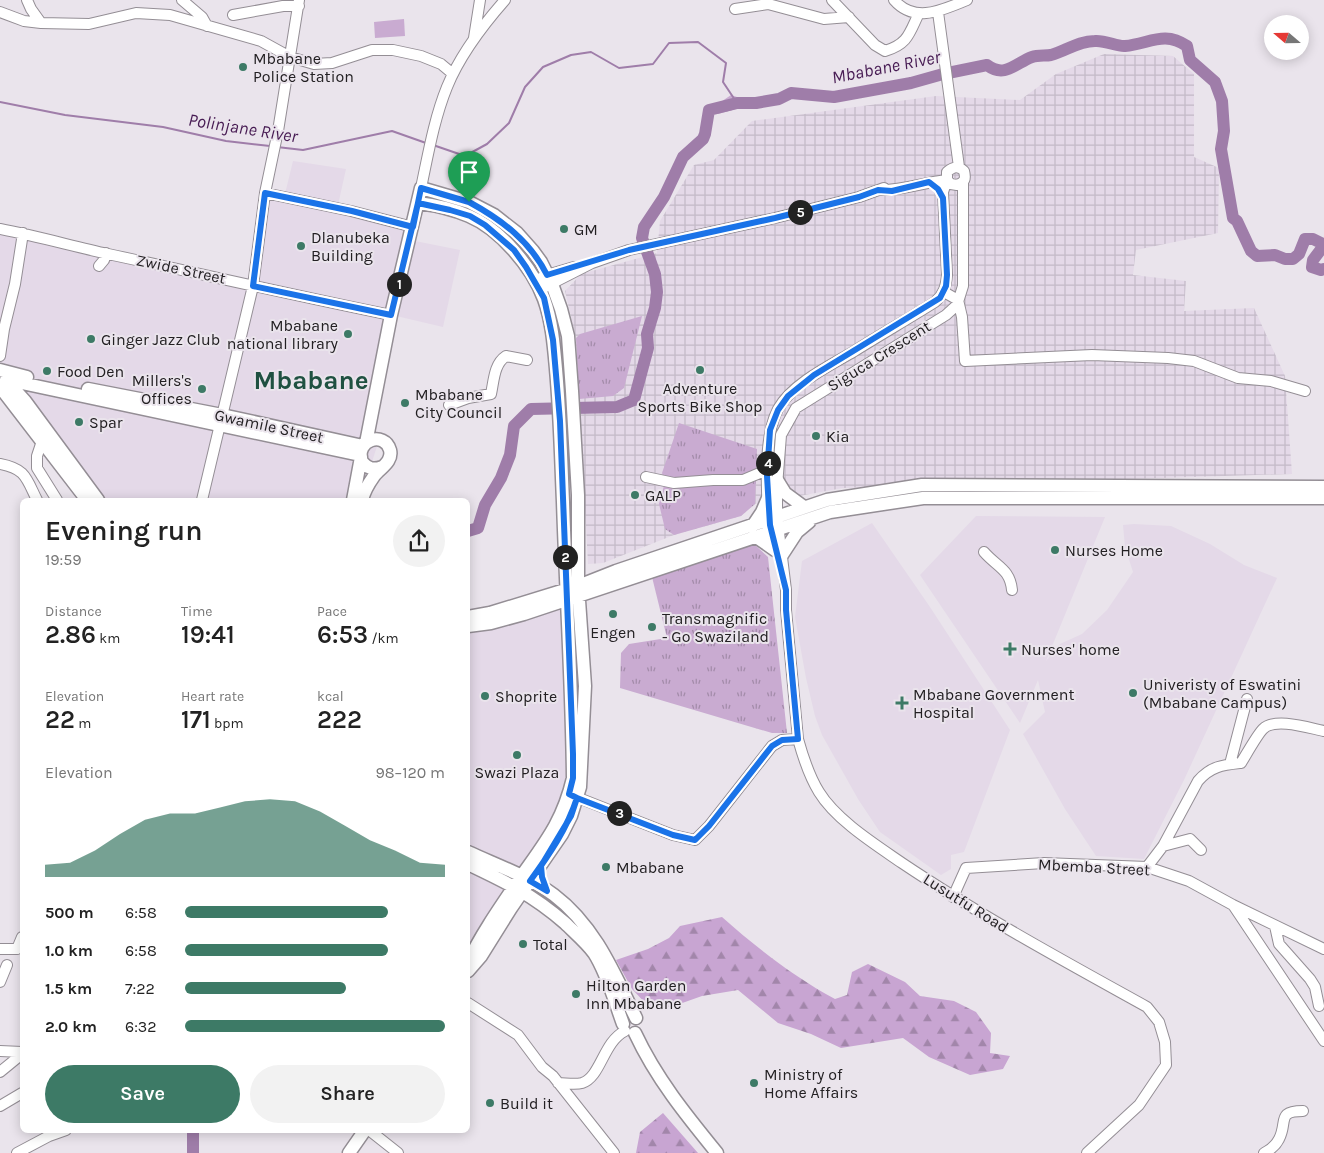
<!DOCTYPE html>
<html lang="en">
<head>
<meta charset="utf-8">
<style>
	:root { --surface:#fff; --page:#f2f2f2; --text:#222; --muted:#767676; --accent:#3d7a66 }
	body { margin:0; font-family:Karla,sans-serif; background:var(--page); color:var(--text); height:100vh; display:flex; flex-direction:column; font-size:19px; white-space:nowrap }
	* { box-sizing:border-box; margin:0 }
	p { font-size:16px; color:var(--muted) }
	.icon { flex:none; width:28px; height:28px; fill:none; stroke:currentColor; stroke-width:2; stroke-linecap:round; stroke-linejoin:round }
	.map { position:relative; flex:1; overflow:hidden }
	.drawer { position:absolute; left:20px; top:498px; width:450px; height:635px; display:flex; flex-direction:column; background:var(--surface); border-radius:8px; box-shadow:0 2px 12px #0003 }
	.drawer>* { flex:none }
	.needle { width:32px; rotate:290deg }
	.fabs { position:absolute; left:1264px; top:15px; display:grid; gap:10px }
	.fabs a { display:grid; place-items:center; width:45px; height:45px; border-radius:50%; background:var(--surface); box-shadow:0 2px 12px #0003; font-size:25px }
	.pin { position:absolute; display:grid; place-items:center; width:42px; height:42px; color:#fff; margin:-51px -21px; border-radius:50% 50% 50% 0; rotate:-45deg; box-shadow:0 0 5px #0007 }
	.pin .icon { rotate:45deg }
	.km { position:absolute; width:25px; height:25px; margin:-12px; border-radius:50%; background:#222; color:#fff; font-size:14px; line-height:25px; text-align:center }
	.round { display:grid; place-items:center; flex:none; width:52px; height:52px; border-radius:26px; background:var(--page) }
	.headline { display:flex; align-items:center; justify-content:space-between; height:85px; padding:0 25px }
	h1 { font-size:28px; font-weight:600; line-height:38px }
	.stats { display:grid; grid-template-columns:repeat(3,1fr); gap:8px; height:85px; padding:5px 25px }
	.stats div { display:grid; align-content:center }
	.stats b { font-size:25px; font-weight:600 }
	.stats small { font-size:14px; font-weight:400 }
	.stats p { font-size:14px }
	.chart { height:140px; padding:10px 25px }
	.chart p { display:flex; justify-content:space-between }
	.chart svg { width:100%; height:90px; margin-top:5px; fill:var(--accent); opacity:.7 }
	.cta { display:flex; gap:10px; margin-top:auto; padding:10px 25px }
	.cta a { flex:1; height:58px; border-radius:30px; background:var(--accent); color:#fff; font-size:20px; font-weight:600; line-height:58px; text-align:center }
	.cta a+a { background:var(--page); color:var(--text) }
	ul { padding:0 25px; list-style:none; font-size:16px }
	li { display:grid; grid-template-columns:80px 60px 1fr; align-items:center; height:38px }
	li i { height:12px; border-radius:6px; background:var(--accent) }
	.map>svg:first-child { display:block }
	.built { fill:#e4d9e8 }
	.industrial { fill:url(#industrial-grid) }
	.grass { fill:url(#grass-tufts) }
	.forest { fill:url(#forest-firs) }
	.wetland { fill:url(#wetland-marsh) }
	.pitch { fill:#c9abd1 }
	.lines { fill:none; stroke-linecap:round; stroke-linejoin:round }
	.stream { stroke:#9f7da9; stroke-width:2 }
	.river { stroke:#9f7da9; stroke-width:12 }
	.minor-casing { stroke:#948e95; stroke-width:12 }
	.major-casing { stroke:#948e95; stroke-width:15 }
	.minor { stroke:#fff; stroke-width:10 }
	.major { stroke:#fff; stroke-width:12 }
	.route-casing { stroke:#fff; stroke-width:10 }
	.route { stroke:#1a73e8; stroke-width:6 }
	.poi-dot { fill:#3d7a66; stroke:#eae4ec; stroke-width:2 }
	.labels { text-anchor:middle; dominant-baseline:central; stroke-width:4; stroke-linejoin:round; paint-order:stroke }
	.poi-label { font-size:16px; fill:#232023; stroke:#eae4ec; text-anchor:start }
	.street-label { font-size:16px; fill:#232023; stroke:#eae4ec }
	.water-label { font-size:18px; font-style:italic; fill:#471b53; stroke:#eae4ec }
	.town-label { font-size:26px; font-weight:bold; fill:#1f5141; stroke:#eae4ec }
</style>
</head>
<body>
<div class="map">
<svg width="1324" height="1153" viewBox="0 0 1324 1153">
	<defs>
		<pattern id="industrial-grid" width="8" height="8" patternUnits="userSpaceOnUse" patternTransform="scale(1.25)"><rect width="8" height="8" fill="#e4d9e8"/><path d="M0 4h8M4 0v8" fill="none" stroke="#c3bac7"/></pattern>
		<pattern id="grass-tufts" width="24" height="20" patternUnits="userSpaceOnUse" patternTransform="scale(1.25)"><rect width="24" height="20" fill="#c9abd1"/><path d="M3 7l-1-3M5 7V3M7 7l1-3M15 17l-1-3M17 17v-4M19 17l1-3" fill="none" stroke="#a38ba9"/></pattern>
		<pattern id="forest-firs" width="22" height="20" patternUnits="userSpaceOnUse" patternTransform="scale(1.25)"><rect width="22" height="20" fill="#c8a5d2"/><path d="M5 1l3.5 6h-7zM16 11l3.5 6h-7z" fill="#a286aa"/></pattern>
		<pattern id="wetland-marsh" width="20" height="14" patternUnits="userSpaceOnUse" patternTransform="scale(1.25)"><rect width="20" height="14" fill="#c9abd1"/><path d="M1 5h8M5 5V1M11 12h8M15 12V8" fill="none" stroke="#a38ba9"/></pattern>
	</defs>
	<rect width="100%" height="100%" fill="#eae4ec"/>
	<path class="built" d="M293,161l53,8 -8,36 -53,-11z
		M266,199l79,16 41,6 26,9 -2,10 50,10 -17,77 -51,-12 -18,110 5,15 -9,28 -9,7 -5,25h-269l-87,-112v-160l252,58z
		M976,516l129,1 -59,144 14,-17 22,-10 25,-24 26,-38 -8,-25 -2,-22 11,-1 37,2 39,18 34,21 33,13 -93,202 -40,79 -48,-3 -31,-47 -42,-75 22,-22 -7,-32 -18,43 -100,-148z
		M872,523l58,84 80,123 -46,122 -13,3v14l-10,6 -61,-43 -22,-33 -36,-64 -7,-19 -9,-38 -11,-61 7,-56z
		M566,599l3,195 -101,168v-336z"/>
	<path class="industrial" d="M1104,54l69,2 21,18v83l25,11 -1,65 -82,17 -3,25 53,6 -2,30 70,-3 31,68 7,98 -449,14 -88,16 -14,12 -67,19 -71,28 -15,1 -12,-226 -11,-47 16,-17 76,-21 3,-32 34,-56 20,-5 38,-39 184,-25 84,4 36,-26z"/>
	<path class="grass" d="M642,316l-18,72 -11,8 -34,3 -3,-61 4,-4z
		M679,423l78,26 -2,55 -14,12 -67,19 -9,-6 -6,-25 6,-22 -3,-9z
		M754,544l14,13 19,176h-15l-152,-45 1,-35 8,-9 38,-6 -15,-61z"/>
	<path class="forest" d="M722,917c35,31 72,60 113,82l12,-4 5,-23 16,-8 37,18 15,14 34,5 22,11 15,21 -1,20 20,3 -7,13 -33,6 -41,-18 -26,-19 -62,10 -30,-14 -33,-11 -40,-33 -36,6 -31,11 -21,1 -18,-19 -16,-29 32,-11 21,-11 11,-12z
		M663,1113l35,40h-62l4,-21z"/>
	<path class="wetland" d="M731,95l12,4 22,2 -47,13 -9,-4z"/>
	<path class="pitch" d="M404,19l1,17 -30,2 -1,-16z"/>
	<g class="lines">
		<path class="stream" d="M0,102l65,13 98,12 63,14 44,5
			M433,145l32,11 22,-12 22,-21 16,-36 18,-20 28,-12 20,-3 28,16 34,-4 16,-21 29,-1 28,21 -3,19 14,21
			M277,147l26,3 89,-19 34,12"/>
		<path class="river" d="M468,531l10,-3 7,-23 16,-27 9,-23 4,-29 17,-17 86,-2 17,-7 14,-52 -1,-14 8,-26 2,-16 -2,-18 -13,-36 2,-11 20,-30 19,-40 20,-18 2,-5 4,-24 28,-7h19l23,-4 12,-6 43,4 77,-14 32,-9 44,-9c18,14 30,-3 45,-8 6,-2 13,-1 19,-2 15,-4 27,-14 44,-14 10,-1 23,6 30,5 24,-2 39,-16 62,0l3,14 25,22 7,19 2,30 -3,18 12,69 4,3 14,30 6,5 18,-1 10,4h8l6,-5 6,-15h8l8,4 1,5 -9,12 -1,7 9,3 3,-1
			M193,1130v23"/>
		<g class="minor-casing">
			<path id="minor" d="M27,0l4,9 10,14
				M182,0l20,17 5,9
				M832,0l43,45 10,6c23,-7 24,-17 34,-38
				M894,0c21,24 48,10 73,0
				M735,9l33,-5 56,15 25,-2
				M0,12l24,9 17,2 48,1 47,-11 34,2 91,26 29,16 24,7 18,-1 40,-13h21l28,6 20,8 12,10
				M938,12l21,155
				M233,15l50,-9h16
				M474,38l6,-38
				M963,183v103l-6,19 -11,10 -150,93 -15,27 -4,51v30l9,74v20l12,129c5,18 11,37 21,53 17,28 57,53 83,71 79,53 162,98 245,144l12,15 6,20 1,23 -27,40 -52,48
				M421,188c7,-33 13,-69 26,-101 13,-32 36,-62 58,-87
				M265,193l86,18 62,16
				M0,229c36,7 72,17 108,25 94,20 189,42 283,61
				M99,266l5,-6 2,-7
				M535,281l12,-6 27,-8
				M545,287l47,-24 37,-13 146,-32 84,-21 25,-9
				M944,292l14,8 4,17 3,44 127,-6 76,3 26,3 44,17 33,3 34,10
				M0,356l4,-27 11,-45 8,-51
				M449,405l19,-7 23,-4c3,-14 3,-30 15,-38l21,4
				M42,441l-5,15v12l20,32
				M0,464c26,5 26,14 37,36
				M646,477l28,6 39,-3h30l24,-10
				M202,500l51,-214 12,-93 13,-62 21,-131
				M770,527c-4,-31 -7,-90 8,-118 14,-25 51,-43 75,-57 27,-17 55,-33 82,-50 9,-8 11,-16 12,-27l-4,-83 4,-12v-8c7,-6 11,-6 17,-1 2,8 1,11 -7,14l-6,-1 -4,-4c-23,2 -45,11 -68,10
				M984,552c13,15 26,17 28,38
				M1230,764l17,-65
				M571,795l102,40 22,5 14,-14 63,-80 10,-6 16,-1
				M1163,846l27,-7 11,11
				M1147,867l16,-21 35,-65c13,-15 25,-16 43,-18 5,-8 16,-28 22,-34 12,-12 46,-1 61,2
				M953,897l13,-29 78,-5 103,4 42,14 44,24 91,44
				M1233,905l91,136
				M1275,926l4,18 31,35 5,8 4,19
				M0,949h17l5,-12
				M0,982l7,-17
				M468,1003l50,32 24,32 11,9 61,77
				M0,1051l22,1
				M0,1072l22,-18
				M558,1083c7,0 17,2 24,0 19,-6 21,-41 43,-52
				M0,1106l22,-13
				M369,1130l29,23
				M17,1153l32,-17 17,-6
				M1264,1153c6,-3 12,-8 15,-14 9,-17 -3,-28 24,-28"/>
		</g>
		<g class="major-casing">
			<path id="major" d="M418,203c17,2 35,6 51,13 31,13 63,51 75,83 8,22 10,47 12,70 4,44 5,88 7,133 3,92 9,184 10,276 -11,47 -31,68 -57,106 -17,25 -35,51 -48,78
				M0,370l27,7
				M6,380l19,21 73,99
				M0,387l87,113
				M0,388l6,-7 11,1 343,73
				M88,389l134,26 141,31
				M366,443l25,-128 30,-127 48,14 25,13 23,18 16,18 8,11 11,22 9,25 7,27 4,55 6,104v91l7,100 -5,101 -9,29 -9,18 -51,74 -30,48 -13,15
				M777,480l8,13 19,14
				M353,500l8,-43
				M362,500c2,-9 7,-17 12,-24 6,-8 19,-14 16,-26 -5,-19 -36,-11 -28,12 6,7 12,8 20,5
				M754,524l8,-12 6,-14
				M755,536l20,14
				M782,555l15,-23 12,-10
				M468,617l22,-4 88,-27 38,-15 211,-71 95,-15 402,2
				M468,626l23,-3 33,-9 306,-102 93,-14h401
				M468,852c28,13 60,24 86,43 41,31 60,78 82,123
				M468,864c38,18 65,31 97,59 10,10 21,19 29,30 13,20 21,49 29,71
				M635,1033c21,45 51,82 82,120
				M349,1153l16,-23"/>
		</g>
		<use href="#minor" class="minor"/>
		<use href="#major" class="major"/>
	</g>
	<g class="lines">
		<g class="route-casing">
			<path id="route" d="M469,202l-48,-14 -8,39 -61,-16 -87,-18 -12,93 138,29 27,-112 32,7 20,6 15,9 29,25 12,17 18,31 9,42 7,81 13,333v24l-4,16 8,4c-10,31 -28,57 -47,83l17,10 -5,-14 -1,-11 30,-50 6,-18 96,37 22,5 14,-14 63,-80 10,-6 16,-1 -12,-129v-20l-16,-65 -3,-49 3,-46 8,-20 10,-14 26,-21 126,-77 6,-12 1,-11 -4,-77 -5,-9 -9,-7 -37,9 -14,-1 -19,7 -84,21 -146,32 -82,25c-17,-34 -45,-55 -78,-73"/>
		</g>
		<use href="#route" class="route"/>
	</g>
	<g class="poi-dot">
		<circle cx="243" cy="67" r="5"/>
		<circle cx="564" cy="229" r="5"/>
		<circle cx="301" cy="246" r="5"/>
		<circle cx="348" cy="334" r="5"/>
		<circle cx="91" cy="339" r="5"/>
		<circle cx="700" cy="370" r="5"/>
		<circle cx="47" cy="371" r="5"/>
		<circle cx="202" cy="389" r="5"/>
		<circle cx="405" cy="403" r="5"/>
		<circle cx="79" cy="422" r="5"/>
		<circle cx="816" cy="436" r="5"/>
		<circle cx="635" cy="495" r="5"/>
		<circle cx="1055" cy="550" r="5"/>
		<circle cx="613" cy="614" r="5"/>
		<circle cx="652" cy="627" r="5"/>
		<path d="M1007.5 641.5h5v5h5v5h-5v5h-5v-5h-5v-5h5z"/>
		<circle cx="1133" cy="693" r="5"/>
		<circle cx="485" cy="696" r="5"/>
		<path d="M899.5 695.5h5v5h5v5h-5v5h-5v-5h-5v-5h5z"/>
		<circle cx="517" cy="755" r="5"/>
		<circle cx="606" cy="867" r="5"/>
		<circle cx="523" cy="944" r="5"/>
		<circle cx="576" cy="994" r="5"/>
		<circle cx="754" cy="1083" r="5"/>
		<circle cx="490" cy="1103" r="5"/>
	</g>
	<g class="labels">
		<g class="poi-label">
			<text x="253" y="58">Mbabane<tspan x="253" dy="18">Police Station</tspan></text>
			<text x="574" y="229">GM</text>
			<text x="311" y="237">Dlanubeka<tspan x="311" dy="18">Building</tspan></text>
			<text x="338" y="325" text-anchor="end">Mbabane<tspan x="338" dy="18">national library</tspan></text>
			<text x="101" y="339">Ginger Jazz Club</text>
			<text x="57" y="371">Food Den</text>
			<text x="192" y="380" text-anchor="end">Millers's<tspan x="192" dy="18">Offices</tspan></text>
			<text x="700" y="388" text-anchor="middle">Adventure<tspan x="700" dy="18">Sports Bike Shop</tspan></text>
			<text x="415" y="394">Mbabane<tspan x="415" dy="18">City Council</tspan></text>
			<text x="89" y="422">Spar</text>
			<text x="826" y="436">Kia</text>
			<text x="645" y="495">GALP</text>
			<text x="1065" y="550">Nurses Home</text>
			<text x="662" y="618">Transmagnific<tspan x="662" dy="18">- Go Swaziland</tspan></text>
			<text x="613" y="632" text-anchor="middle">Engen</text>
			<text x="1021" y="649">Nurses' home</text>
			<text x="1143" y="684">Univeristy of Eswatini<tspan x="1143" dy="18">(Mbabane Campus)</tspan></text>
			<text x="913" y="694">Mbabane Government<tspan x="913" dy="18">Hospital</tspan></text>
			<text x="495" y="696">Shoprite</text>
			<text x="517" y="772" text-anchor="middle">Swazi Plaza</text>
			<text x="616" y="867">Mbabane</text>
			<text x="533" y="944">Total</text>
			<text x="586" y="985">Hilton Garden<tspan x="586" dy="18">Inn Mbabane</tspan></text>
			<text x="764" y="1074">Ministry of<tspan x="764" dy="18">Home Affairs</tspan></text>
			<text x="500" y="1103">Build it</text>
		</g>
		<g class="street-label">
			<text transform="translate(181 269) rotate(12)">Zwide Street</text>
			<text transform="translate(879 356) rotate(-32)">Siguca Crescent</text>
			<text transform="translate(269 426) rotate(12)">Gwamile Street</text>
			<text transform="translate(1094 867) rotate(3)">Mbemba Street</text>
			<text transform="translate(966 903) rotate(32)">Lusutfu Road</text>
		</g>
		<g class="water-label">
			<text transform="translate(886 67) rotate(-11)">Mbabane River</text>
			<text transform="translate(243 128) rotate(9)">Polinjane River</text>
		</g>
		<g class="town-label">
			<text x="311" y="380">Mbabane</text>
		</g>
	</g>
</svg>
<div class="fabs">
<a><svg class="needle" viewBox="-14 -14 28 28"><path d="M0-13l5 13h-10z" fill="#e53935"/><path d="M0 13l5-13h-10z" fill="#767676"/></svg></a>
</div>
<div class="pin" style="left:469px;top:202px;background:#1e9e55"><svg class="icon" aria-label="arrive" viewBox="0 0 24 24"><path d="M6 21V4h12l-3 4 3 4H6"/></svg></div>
<b class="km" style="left:399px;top:284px">1</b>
<b class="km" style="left:565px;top:557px">2</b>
<b class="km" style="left:619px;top:813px">3</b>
<b class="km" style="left:768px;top:463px">4</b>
<b class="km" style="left:800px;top:212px">5</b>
<section class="drawer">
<div class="headline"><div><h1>Evening run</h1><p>19:59</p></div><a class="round"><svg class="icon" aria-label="share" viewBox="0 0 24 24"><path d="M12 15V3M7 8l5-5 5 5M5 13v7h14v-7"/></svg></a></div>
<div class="stats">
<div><p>Distance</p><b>2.86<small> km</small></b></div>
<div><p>Time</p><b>19:41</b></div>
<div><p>Pace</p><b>6:53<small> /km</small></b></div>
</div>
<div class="stats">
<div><p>Elevation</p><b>22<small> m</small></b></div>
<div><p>Heart rate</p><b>171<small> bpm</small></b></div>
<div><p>kcal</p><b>222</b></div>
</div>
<div class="chart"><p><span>Elevation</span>98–120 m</p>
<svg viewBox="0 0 160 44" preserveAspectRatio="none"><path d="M0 44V38L10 37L20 31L30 23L40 16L50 13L60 13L70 10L80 7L90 6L100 7L110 12L120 19L130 26L140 31L150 37L160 38V44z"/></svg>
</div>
<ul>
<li><b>500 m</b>6:58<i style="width:78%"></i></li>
<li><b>1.0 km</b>6:58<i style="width:78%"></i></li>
<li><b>1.5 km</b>7:22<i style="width:62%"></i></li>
<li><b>2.0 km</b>6:32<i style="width:100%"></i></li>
</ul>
<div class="cta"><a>Save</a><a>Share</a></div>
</section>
</div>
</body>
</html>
